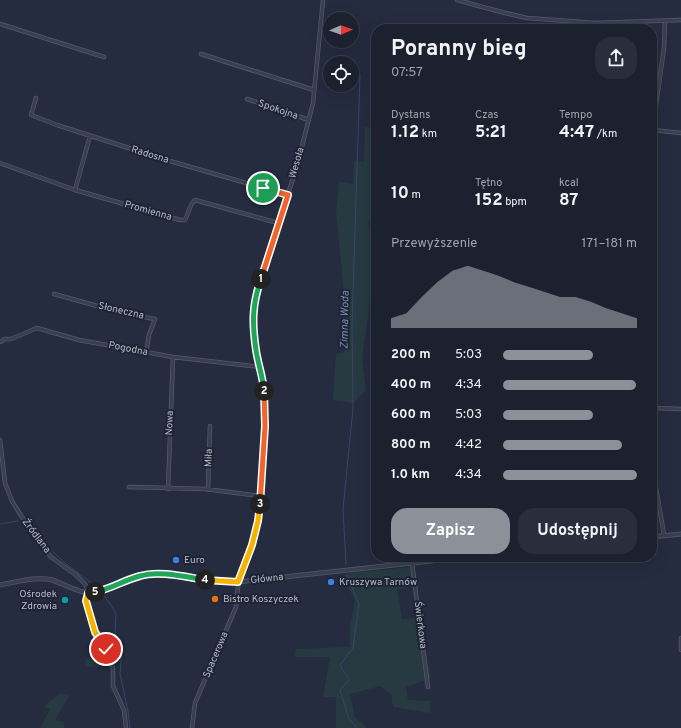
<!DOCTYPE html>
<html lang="pl">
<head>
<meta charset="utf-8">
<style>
	:root { --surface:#1c2130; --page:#292e3c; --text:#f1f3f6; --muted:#a0a3ab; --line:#3a3e4c; --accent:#8c9099 }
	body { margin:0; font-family:Overpass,sans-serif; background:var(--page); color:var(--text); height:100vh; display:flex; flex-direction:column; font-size:15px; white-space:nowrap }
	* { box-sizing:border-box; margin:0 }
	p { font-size:13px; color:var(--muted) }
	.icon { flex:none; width:22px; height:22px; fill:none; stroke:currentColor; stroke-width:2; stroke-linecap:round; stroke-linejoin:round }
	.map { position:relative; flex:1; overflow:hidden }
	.side { position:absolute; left:371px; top:24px; width:286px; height:538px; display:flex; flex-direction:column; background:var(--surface); border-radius:16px; box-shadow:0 4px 16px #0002,0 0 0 1px var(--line) }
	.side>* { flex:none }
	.needle { width:26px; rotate:88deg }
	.controls { position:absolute; left:323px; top:12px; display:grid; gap:8px }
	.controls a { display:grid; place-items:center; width:36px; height:36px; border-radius:50%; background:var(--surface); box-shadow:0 4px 16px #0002,0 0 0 1px var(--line); font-size:20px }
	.pin { position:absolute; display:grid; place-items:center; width:34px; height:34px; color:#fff; margin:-17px; border:2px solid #fff; border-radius:50%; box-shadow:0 1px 4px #0007 }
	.km { position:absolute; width:20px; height:20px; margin:-10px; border-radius:50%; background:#222; color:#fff; font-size:11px; line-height:20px; text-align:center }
	.round { display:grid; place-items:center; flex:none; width:42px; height:42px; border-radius:16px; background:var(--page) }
	.head { display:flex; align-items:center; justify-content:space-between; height:68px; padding:0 20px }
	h1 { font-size:22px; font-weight:700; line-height:30px }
	.figures { display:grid; grid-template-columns:repeat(3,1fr); gap:6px; height:68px; padding:4px 20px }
	.figures div { display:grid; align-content:center }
	.figures b { font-size:17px; font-weight:700 }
	.figures small { font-size:11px; font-weight:400 }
	.figures p { font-size:11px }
	.chart { height:112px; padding:8px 20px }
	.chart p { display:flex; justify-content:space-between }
	.chart svg { width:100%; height:72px; margin-top:4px; fill:var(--accent); opacity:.7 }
	.primary-button { display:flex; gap:8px; margin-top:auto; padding:8px 20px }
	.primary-button a { flex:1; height:46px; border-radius:16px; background:var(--accent); color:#fff; font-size:16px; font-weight:700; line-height:46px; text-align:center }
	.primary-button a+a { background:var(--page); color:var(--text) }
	ul { padding:0 20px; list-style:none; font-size:13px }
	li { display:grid; grid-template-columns:64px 48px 1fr; align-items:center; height:30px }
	li i { height:10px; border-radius:5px; background:var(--accent) }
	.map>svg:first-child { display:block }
	.green { fill:#273a41 }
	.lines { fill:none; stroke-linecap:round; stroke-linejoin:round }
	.stream { stroke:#394567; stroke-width:1 }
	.minor-casing { stroke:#545a6a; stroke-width:4.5 }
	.tertiary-casing { stroke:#545a6a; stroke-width:5 }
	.minor { stroke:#393f50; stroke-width:3 }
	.tertiary { stroke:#393f50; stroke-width:3.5 }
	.split-1-casing { stroke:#fff; stroke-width:8 }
	.split-2-casing { stroke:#fff; stroke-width:8 }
	.split-3-casing { stroke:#fff; stroke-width:8 }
	.split-4-casing { stroke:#fff; stroke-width:8 }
	.split-5-casing { stroke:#fff; stroke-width:8 }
	.split-6-casing { stroke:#fff; stroke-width:8 }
	.split-1 { stroke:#f0652b; stroke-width:5 }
	.split-2 { stroke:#22a559; stroke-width:5 }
	.split-3 { stroke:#f0652b; stroke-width:5 }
	.split-4 { stroke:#f5b400; stroke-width:5 }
	.split-5 { stroke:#22a559; stroke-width:5 }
	.split-6 { stroke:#f5b400; stroke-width:5 }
	.shop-dot { fill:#3f7fe0; stroke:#1e2435; stroke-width:1.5 }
	.food-dot { fill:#e8710a; stroke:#1e2435; stroke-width:1.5 }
	.culture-dot { fill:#0f9aa8; stroke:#1e2435; stroke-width:1.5 }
	.labels { text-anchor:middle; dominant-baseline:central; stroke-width:4; stroke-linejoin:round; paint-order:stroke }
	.street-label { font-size:10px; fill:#b6baca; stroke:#1e2435 }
	.poi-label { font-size:10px; fill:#b6baca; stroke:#1e2435; text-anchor:start }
	.water-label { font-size:11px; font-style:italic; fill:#7d8cb2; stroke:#1e2435 }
</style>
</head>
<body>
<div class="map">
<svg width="681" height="728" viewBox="0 0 681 728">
	<rect width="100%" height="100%" fill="#252c40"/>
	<path class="green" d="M365,127l11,1v92h-8l5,40 -5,57 -6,41 4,32 -13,13 -20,-3 3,-46 8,-2 1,-51 -9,-88 3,-31 14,2 1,-23 10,1z
		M410,567l4,20 -17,2 5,30 17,-1 12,60 -25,9 2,13 22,1 1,12 -38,-6 -2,-13 -11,-8 -30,8 5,23 12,11h-31v-31h-13l7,-40h-35l1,-8 54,-2v-20l5,-26 -12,-25 6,-3z
		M86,658l15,1 -1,8 -15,-1z
		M60,693l9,3 -14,24 9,2v6h-24l10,-19 -7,-2z"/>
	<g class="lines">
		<path class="stream" d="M0,524l18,-3
			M36,531l14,18 15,14 33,25
			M346,564l-3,-55 10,-101 -1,-84 8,-249
			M347,575l12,29 -6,44 -13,17 9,15 -9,10 9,29 8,9
			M104,595l10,15 2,5 -1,19 7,14 -2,26 8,37 2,17"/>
		<g class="minor-casing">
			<path id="minor" d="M457,0l48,13 22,5 68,5 86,-3
				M0,24l104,33
				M201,54l113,36
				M36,98l-5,17 26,10 106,34 125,36
				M247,99l62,21
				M653,130l28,3
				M652,133l12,-85 1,-27
				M0,163l75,27 105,30h5c4,-7 4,-15 10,-20l83,23
				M75,190l15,-54
				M54,294l69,19 32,6 -6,16 -3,18
				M0,342l5,-3h6l26,-11 42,12 94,17 87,10
				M652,408l29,1
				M373,419l3,-1
				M0,440l5,43 7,18 8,13 20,29 11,14 25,18 9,9 2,4 1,5 -2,8 9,31 14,21 4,16v17l11,24 2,18
				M652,464l12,71
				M129,487l77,2 54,7
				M168,489l5,-132
				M208,490l2,-64
				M409,557l1,6
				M412,563l16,124
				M681,638v12
				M192,728l3,-25 41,-96 3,-30 13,-32 6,-24 6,-76 1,-42 -2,-18 -7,-34 -3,-25 2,-29 42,-131 16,-63 10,-103"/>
		</g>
		<g class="tertiary-casing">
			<path id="tertiary" d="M652,537l29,-3
				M0,585c18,-3 34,-9 52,-5 13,4 25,13 39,13 20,-1 39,-15 59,-19l63,7 25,1 230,-25"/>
		</g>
		<use href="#minor" class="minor"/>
		<use href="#tertiary" class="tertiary"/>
	</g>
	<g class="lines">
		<g class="split-1-casing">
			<path id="split-1" d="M261,279l27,-84 -25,-7"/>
		</g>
		<g class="split-2-casing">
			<path id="split-2" d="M261,279c-9,26 -9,44 -5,71 2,14 7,27 8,41"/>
		</g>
		<g class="split-3-casing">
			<path id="split-3" d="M260,504l5,-78 -1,-35"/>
		</g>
		<g class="split-4-casing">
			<path id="split-4" d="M205,580l33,2 14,-37 6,-24 2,-17"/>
		</g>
		<g class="split-5-casing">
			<path id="split-5" d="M95,592c16,-3 29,-12 45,-16 19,-6 46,1 65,4"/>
		</g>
		<g class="split-6-casing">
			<path id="split-6" d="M95,592l-7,1 -2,8 9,31 11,17"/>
		</g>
		<use href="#split-1" class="split-1"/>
		<use href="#split-2" class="split-2"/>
		<use href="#split-3" class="split-3"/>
		<use href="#split-4" class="split-4"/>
		<use href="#split-5" class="split-5"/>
		<use href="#split-6" class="split-6"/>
	</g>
	<g class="shop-dot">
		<circle cx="176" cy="560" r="4"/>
		<circle cx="331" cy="582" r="4"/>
	</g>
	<circle class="food-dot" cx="215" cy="599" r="4"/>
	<circle class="culture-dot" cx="65" cy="600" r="4"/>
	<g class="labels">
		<g class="street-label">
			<text transform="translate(278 110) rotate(19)">Spokojna</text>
			<text transform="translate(150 155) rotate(17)">Radosna</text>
			<text transform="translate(297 163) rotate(-74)">Wesoła</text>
			<text transform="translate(148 211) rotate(16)">Promienna</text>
			<text transform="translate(121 311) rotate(13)">Słoneczna</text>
			<text transform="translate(128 349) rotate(11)">Pogodna</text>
			<text transform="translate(170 423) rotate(-88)">Nowa</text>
			<text transform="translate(209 458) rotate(-88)">Miła</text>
			<text transform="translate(36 536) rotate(53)">Źródlana</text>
			<text transform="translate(267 579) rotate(-6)">Główna</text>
			<text transform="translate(420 625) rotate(83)">Świerkowa</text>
			<text transform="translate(216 655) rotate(-67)">Spacerowa</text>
		</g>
		<g class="poi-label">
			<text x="184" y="560">Euro</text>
			<text x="339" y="582">Kruszywa Tarnów</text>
			<text x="57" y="594" text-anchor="end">Ośrodek<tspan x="57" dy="12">Zdrowia</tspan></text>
			<text x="223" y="599">Bistro Koszyczek</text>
		</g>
		<g class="water-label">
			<text transform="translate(345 320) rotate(-89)">Zimna Woda</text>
		</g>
	</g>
</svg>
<div class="controls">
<a><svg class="needle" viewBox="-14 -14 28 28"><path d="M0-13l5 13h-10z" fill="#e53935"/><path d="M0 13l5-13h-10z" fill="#a0a3ab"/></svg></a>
<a><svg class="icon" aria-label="locate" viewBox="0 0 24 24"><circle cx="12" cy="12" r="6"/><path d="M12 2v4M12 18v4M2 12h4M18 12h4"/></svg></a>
</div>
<div class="pin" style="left:263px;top:188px;background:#1e9e55"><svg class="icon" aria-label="arrive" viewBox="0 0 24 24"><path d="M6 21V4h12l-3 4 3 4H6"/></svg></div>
<div class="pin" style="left:106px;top:649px;background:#d93025"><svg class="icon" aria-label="check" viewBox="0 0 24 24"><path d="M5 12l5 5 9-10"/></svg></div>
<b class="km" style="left:261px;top:279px">1</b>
<b class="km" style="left:264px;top:391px">2</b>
<b class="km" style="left:260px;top:504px">3</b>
<b class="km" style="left:205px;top:580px">4</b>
<b class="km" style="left:95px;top:592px">5</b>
<section class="side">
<div class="head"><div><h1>Poranny bieg</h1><p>07:57</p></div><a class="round"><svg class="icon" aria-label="share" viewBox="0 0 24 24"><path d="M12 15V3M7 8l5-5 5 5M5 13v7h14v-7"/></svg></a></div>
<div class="figures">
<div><p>Dystans</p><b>1.12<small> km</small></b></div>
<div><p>Czas</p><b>5:21</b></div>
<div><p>Tempo</p><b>4:47<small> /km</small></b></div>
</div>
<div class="figures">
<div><b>10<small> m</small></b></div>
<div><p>Tętno</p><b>152<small> bpm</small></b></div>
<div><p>kcal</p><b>87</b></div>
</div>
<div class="chart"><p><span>Przewyższenie</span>171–181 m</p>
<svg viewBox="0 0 160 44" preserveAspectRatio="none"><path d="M0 44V38L10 35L20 25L30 16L40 9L50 6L60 9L70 12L80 16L90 19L100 22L110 25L120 25L130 28L140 32L150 35L160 38V44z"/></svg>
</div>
<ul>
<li><b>200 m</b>5:03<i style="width:67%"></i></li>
<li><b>400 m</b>4:34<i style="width:99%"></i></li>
<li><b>600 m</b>5:03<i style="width:67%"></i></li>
<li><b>800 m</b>4:42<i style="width:89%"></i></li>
<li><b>1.0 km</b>4:34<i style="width:100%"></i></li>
</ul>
<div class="primary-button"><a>Zapisz</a><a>Udostępnij</a></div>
</section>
</div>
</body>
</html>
